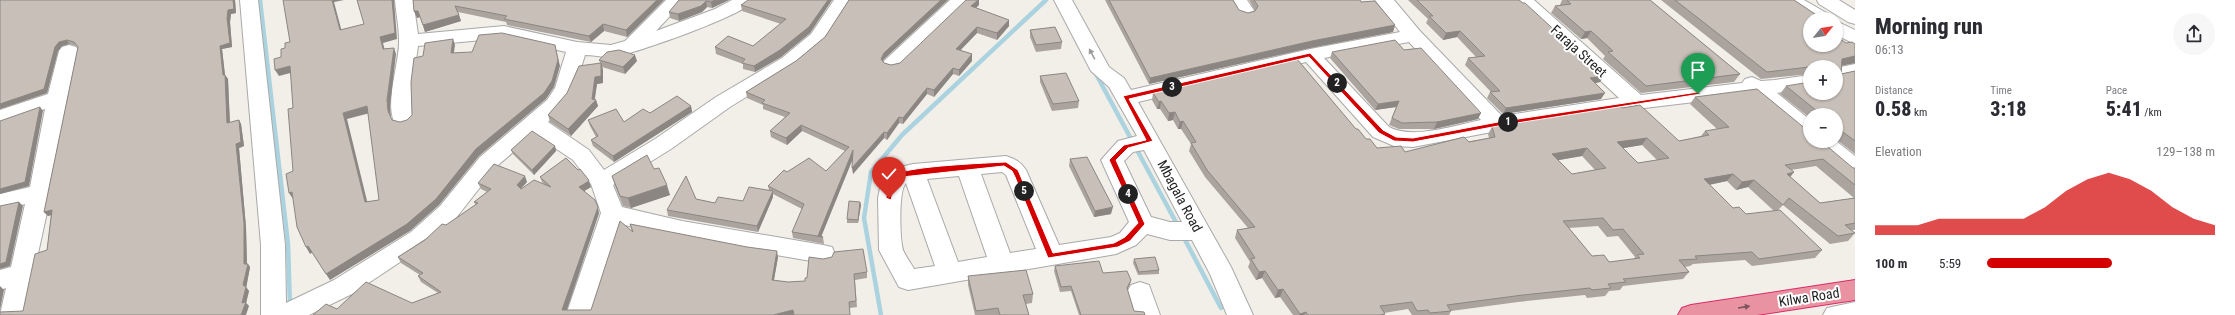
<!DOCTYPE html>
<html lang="en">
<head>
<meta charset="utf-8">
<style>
	:root { --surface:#fff; --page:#f7f7f7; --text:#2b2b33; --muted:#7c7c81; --accent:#d40000 }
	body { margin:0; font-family:"Roboto Condensed",sans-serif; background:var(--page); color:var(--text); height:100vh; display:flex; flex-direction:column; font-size:15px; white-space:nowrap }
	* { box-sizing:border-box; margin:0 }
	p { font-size:13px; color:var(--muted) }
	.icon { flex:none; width:22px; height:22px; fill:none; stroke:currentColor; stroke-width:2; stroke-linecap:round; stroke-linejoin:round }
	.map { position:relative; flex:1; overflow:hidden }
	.sheet { display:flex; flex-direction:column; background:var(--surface); width:380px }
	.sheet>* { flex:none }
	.needle { width:26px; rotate:60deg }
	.buttons { position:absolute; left:1803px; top:12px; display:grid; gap:8px }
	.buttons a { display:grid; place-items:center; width:40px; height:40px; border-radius:50%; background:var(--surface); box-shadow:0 1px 3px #0004; font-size:20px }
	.pin { position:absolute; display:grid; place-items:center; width:34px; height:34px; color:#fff; margin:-41px -17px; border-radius:50% 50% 50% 0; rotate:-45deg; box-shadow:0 0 4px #0007 }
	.pin .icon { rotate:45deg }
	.km { position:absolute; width:20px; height:20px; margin:-10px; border-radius:50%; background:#222; color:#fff; font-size:11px; line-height:20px; text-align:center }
	.round { display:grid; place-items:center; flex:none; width:42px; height:42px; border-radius:21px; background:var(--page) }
	.headline { display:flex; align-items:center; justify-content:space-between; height:68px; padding:0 20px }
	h1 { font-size:22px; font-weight:800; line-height:30px }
	.metrics { display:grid; grid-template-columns:repeat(3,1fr); gap:6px; height:68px; padding:4px 20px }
	.metrics div { display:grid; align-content:center }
	.metrics b { font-size:20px; font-weight:800 }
	.metrics small { font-size:11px; font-weight:400 }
	.metrics p { font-size:11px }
	.chart { height:112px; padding:8px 20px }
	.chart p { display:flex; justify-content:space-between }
	.chart svg { width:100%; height:72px; margin-top:4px; fill:var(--accent); opacity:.7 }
	ul { padding:0 20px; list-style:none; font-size:13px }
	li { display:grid; grid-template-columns:64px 48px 1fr; align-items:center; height:30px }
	li i { height:10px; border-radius:5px; background:var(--accent) }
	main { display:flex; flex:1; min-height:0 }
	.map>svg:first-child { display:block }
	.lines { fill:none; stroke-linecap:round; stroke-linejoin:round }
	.stream { stroke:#aad3df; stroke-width:4.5 }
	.minor-casing { stroke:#a9a9a9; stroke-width:2 }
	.highway-casing { stroke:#dc2a67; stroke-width:2 }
	.minor { fill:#fff; fill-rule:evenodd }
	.highway { fill:#e892a2; fill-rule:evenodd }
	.wall { fill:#aba49e; fill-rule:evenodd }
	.shaded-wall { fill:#8b8681 }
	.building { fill:#c7bfb8; stroke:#8b8681; fill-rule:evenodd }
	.oneway { fill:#9c9c9c }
	.oneway2 { fill:#7b545c }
	.route { fill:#d40000; stroke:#fff }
	.labels { text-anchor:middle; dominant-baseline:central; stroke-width:4; stroke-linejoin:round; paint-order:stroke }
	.street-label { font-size:14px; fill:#222; stroke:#fff }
</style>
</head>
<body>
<main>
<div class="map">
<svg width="1855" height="315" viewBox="0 0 1855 315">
	<rect width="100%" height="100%" fill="#f2efe9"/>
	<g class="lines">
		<path class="stream" d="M260,0l28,244 2,62
			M1096,74l82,152
			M1183,236l38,72
			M881,315l-17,-97 7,-46 31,-37 144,-135"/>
		<g class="minor-casing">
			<path id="minor" d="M240,0h18l27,245 1,58 48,-23 77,-48 29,-26 40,-49 67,-57 8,-12 11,-36 -62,-14 -86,8 -6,42 2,32 -4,5 -7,2 -7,-2c-13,-20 4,-62 3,-85 0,-13 -3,-27 -4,-40h18l5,34 86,-8 73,16 34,3 14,-4 41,-41h19l-29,31 59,-22 17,-9h23c-10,15 -121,54 -142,57 -9,1 -19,-2 -28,-2 -9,29 -14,46 -37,67l41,28 15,20 51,-31 61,-42 66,-39 29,-24 23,-34h18l-27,42 -29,24 -66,41 -59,42 -58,36 9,22 60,14 141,24 9,2 3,7 -3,7 -9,2 -141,-24 -61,-15 -29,91h-26l35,-102 -10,-29 -18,-24 -39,-26 -38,33 -40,51 -29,26 -75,50 -43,21h-48v-70z
				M950,0h20l-71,68 -7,2 -7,-2 -3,-4 3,-4z
				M1054,0h18l37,67 15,11 7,12 179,-41 90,-17 -25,-32h19l26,31 82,85 117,-18 -105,-98h20l107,95 101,-12 3,-4 7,-2 9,4 14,-1 35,-5v12l-33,6 33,27v18l-8,-2 -49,-41 -117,14 -139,22 -84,16 -19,-1 -21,-9 -67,-75 -168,40 93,165 22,48h-26l-17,-41 -18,-34h-22l-23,-6 -11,11 -20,9 -208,36 -9,-3 -20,-37 -1,-52 3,-15 11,-14 21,-5 93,-8c9,3 15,6 20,14l33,75 52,-8 9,-4 9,-11 -28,-62 17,-19 19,-5 -28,-49 -18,-16zM1409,42l72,78c-26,5 -68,20 -92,7l-65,-69zM1144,150l38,72h-12l-19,-5 -27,-56 9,-9zM1002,172l4,3 30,74 -26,4 -29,-79zM959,176l28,81 -29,5 -31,-83zM906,183l29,83 -21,3c-3,-6 -8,-12 -11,-19 -3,-10 -5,-60 3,-67z
				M1228,0h19l8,12 -2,4 -7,2 -7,-2z
				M1782,0h22l26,15 2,4h-22l-26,-15z
				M1817,0h22l16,10v14l-7,-2 -29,-18z
				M1836,21l19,9v14l-19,-9z
				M69,45l7,2 3,4c-9,38 -15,75 -22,113 -10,51 -22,101 -32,151h-25l6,-27 -6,2v-20l11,-3 14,-63 -25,6v-16l30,-7 15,-78 -45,15v-14l48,-16 11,-43 3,-4z
				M1855,64v12l-19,4v-12z
				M1811,141h25l19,15v20l-8,-2 -33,-28z
				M1140,282l9,3 11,30h-26l-7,-23 4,-7z
				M1855,302v13h-32l4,-7z"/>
		</g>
		<g class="highway-casing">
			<path id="highway" d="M1855,280v20l-98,15h-79l4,-7 9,-3z"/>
		</g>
		<use href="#minor" class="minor"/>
		<use href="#highway" class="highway"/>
	</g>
	<path class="wall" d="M0,0h235l1,13 -5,1 -1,8 2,25 -10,2 3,26 3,4 2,44 9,-3 2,4 3,22 -5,2 7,79 1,37 3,3 -4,20 3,4 -3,12 3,3 -226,5 24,-61 4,-35 -3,1 -4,-4 34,-165 -1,-1 -8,-2 -7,2 -4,5 -11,42 -47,16z
		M413,0h251l-37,37 -23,-6 -13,11 -84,-17 -1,-3 -48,-10 3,9 -36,11 -5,-15 -3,1 -3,-7z
		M679,0h50l-17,8 -5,-1 -5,5 -23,9 -9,-3 -1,-6z
		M832,0l-22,33 -29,24 -26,15 -12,-3v-5l-27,-10 -1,-7 38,-1 28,-22 -39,-13 -1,-6z
		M849,0h99l-64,59 -1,2 1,2 7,2 9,-2 79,-58 -4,3 34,18 -12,14 -20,-7 -17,17 12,4v7l-13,15 -6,-2 -19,23 -7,-3 -24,30 -4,-1 -12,17 -3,-2 -31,36v-16l-32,79h2l1,7 -31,-6 -1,-6 10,-23 -29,-15v3l-15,35 -90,-16 -1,-6 29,-11 19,4 28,-2 26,-11 -1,-4 19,-14 39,-1 19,-20 -43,-20 -15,14 -16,-8 -1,-6 15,-14 -22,-8v-4l-16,-7 -1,-6 50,-31 29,-24z
		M1105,0h128l6,10 9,3 7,-2 -6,-11h111l1,2 34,23 -2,7 -83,16 -161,36z
		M1408,0h111l41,40 40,42 -5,1 6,16 -98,15 -16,-16 3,-6h1l-26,-27 3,-7 8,-1 -19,-20 -14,3 -17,-17 2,-4z
		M1562,0h88l90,74 -6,8 -93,11 -38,-34 2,-3 -18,-18 -6,1 -30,-26 4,-7 6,-1h-1z
		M1661,0h133l27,18 -11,1 36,24 9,1v19l-14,2v9l14,-3v83l-18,-14h-1v-25h-26v3l-30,-24 6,-8 24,7 26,-26h-26v7l-49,5z
		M1030,30l32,12 -1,7 -25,3 -6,-15z
		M1404,50l74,69 -44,10h-35l-10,-4 7,-18 -21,3 -45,-52 2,-6z
		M599,60l38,1 -12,13 -23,-7 1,3v13l-6,1 -2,15 1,1 2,6 -27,30 -21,-14 -2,-7 52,-52z
		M1040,76l39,25 -1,7 -26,3 -12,-29z
		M1153,93l203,36 10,10 11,9 28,4 84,-14 -1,-4 4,-7 130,-19 57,33 22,-5 4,-5 12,-2 -27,-25 5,-7 115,44 43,27h2v62h-4l4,3 -7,8 -18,3 -47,-39 -5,5 44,40 -7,8 -63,8 -7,-6 -52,4 -3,2 -5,1 4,5 -6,7 -60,7 -3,4 -11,1 -4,5 -18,2 -2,-3 -67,7 -67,9 -2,4h-37l-4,-6 -24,4 1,1 -1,1h-91l-13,-18 -5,1 -13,-20 -6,2 -8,-13 2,-5 -15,-24 2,-8 11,-2 -43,-51 -16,-26 2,-7 -10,-15h-3l-5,-9 -5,1 -8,-12h-3l-5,-9zM1642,145l15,15 -19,3 -15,-15zM1582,156l13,14 -23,4 -14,-14zM1816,166l38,32 -34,5 -30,-26 1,-7zM1727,181l9,9 12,-3 26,24 -28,3 -13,-6 -24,-23zM1598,226l9,11 11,-1 17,21 -1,2 -25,3 -17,-6 -23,-28z
		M691,106l1,6 -78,50 -21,-16 -2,-6 5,-3 -6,-11 -2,-6 36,2 26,-9z
		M555,146l1,5 -22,24 -21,-21 -2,-4z
		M1070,159l41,55 -17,3 -25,-51z
		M654,169l16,26 -39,13 -8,-2 -8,-20 -3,-10z
		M540,177l51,10 -7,4 15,22 -32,97h24l41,-79 -2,-7 148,33 -4,23 14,2 17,-1v-3l62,-6v6l-12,2 2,27 -7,1v7l-513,-6 75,-6 26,-10 -17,-11 -3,-6 2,-1 -19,-12 -3,-6 78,-52 -2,-3 13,-10 -6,-3 -3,-6 49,-1 -6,7 23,-5 -2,-2z
		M860,202l1,3 -3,18h-11v-4z
		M1134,259l25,11v4l-21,1 -5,-12z
		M1055,266l48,7 28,7 -1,4 -3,5 7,22 11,4h-66l-8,-24 -11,1 -6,-21z
		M968,276l65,18 -1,9 -6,1 3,11h-54l-7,-30z"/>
	<path class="shaded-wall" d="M233,0h2l1,13 -5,1 -1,8 2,25 -10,2 3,26 3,4 2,48 -3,-4 -4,-48 -3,-29 7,-28 1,-8z
		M332,0h12l-10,2 9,34 -3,-6z
		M392,0h2l3,39 -14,4 3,12 -3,-6 -3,-12z
		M657,0h7l-37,37 -1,-7z
		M716,0h13l-17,8 -1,-6z
		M828,0h4l-22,33 -29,24 -26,15 -1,-6z
		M941,0h7l-64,59 -3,6v-6l3,-6z
		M978,0h1v5l-8,8v-7z
		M706,1l1,6 -5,5 -23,9 -1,-7z
		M414,11h4l2,6 -3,1z
		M459,15l2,6 -36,11 -2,-7z
		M1009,20v6l-12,14v-7z
		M603,24l1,7 -13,11 -2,-6z
		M1395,25l-2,7 -83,16 -161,36 1,-6 162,-37z
		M977,27v6l-21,22v-6z
		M1460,31l-3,6 -14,3 3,-7z
		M1591,31l-4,7 -6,1 4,-7z
		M453,39l2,6 -2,14 -2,-6z
		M67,40l2,4 -7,2 -4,5 -11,42 -47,16v-5l59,-62z
		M555,45l5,21 -6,21 -8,12 -67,57 -40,49 -29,26 -80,49 -4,-6 150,-125z
		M394,48l2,6 -6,52 1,11 -3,-6 -1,-11z
		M972,54v7l-13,15v-6z
		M635,55l2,6 -12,13 -2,-7z
		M1855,56v7l-19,4 6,-8z
		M601,63l2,7v13l-6,1 -3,18 2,-2 2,6 -27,30 -3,-7 24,-30 3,-22z
		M290,66l4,6 -15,4 -4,-6z
		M953,68v6l-19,23v-7z
		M1604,76l-4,6 -14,3 4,-7z
		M927,88v6l-24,30v-6z
		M1605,93l-4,6 -98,15 3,-6z
		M1161,101l-1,8h-3l2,-7z
		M1399,101l-3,6 -21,3 3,-6z
		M367,106l3,7 -23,6 22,90 -4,-7 -22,-89z
		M691,106l1,6 -78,50 -1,-6z
		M40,107l3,4 -14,75 -29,8v-5z
		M1175,112l-2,8 -5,1 1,-8z
		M1481,113l-3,6 -44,10 3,-7z
		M899,117v6l-12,17v-7z
		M239,120l2,4 3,22 -5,2 7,79 1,40 1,-3 2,3 -4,22 -3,-4 1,-21 -8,-120z
		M1183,121l-2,8h-3l2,-7z
		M801,125l1,6 -15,14 -1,-7z
		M884,132v6l-31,36 -1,-6z
		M1647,138l-5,7 -30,5 5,-8z
		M555,146l1,5 -22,24 -2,-5z
		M1587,148l-5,8 -34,6 4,-8z
		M853,150l1,6 -33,81 -3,-1z
		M1794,172l-6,8 -1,-6z
		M1733,174l-6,7 -29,6 6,-8z
		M525,176l2,6 -8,8 -2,-5z
		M1754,180l-6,7 -12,3 6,-8z
		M589,181l2,6 -10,6 -2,-6z
		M667,185l3,10 -39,13 -3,-10z
		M773,191v6l-15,35 -1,-6z
		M292,192l1,7 -4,-6z
		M19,202l4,4 -13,60 -10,3v-5z
		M860,202l1,3 -3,18v-3z
		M598,207l1,6 -34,102 -3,-5z
		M1113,207l-2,7 -17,3 1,-6z
		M52,210l3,4 -7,2 -4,-4z
		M308,246l5,6 -3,2 -4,-7z
		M777,251l1,6 -5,28 -1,-5z
		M1265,271l-3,7 -6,2 3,-8z
		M1131,280l-1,4 -4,8 1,-4z
		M0,286l4,4 -4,20z
		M246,287l3,4 -3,12 3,3 -3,9h-5l1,-12z
		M1283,289l-3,8 -5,1 3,-8z
		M793,310l1,5h-21z
		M1306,312l-2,3h-5l1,-1z"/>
	<path class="building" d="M0,0h233l1,9 -6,1 -1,8 3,25 -10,3 3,29h2l2,48 12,-3 2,22 -5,2 8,79v41h4l-5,21 3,2 -4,16 4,-1 -5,13h-241v-3l23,-1 12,-57 12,-4 5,-40 -8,2 34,-165 -4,-5 -7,-2 -8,2 -4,5 -11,42 -44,15z
		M283,0h49l8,30 24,-6 -7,-24h35l3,33 -15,4 3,12 11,-1 -7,52 1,11 4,9 8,2 7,-2 5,-5 -1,-33 3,-24 9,-2 2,-13 28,-4 -2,14 21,-1 7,-17 23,-2 53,12 3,15 -6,21 -8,12 -68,56 -40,50 -29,25 -81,50 -18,-28 -2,1 -9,-20 -5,-35 -3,1 -3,-19 7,-3 -5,-62 5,-1 -3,-42 -15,4 -1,-11 7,-2v-8l4,-1v-5l5,-1zM367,106l12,94 -14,2 -22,-89z
		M413,0h244l-31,30 -23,-6 -14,12 -85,-17 3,-3 -52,-10 4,9 -36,10 -5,-14h-4z
		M679,0h37l-5,2 -5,-1 -5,5 -23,8 -9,-2z
		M748,0h80l-19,27 -29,23 -26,16 -12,-3 3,-4 -30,-12 13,-11 25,10 33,-27 -45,-14z
		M849,0h92l-57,53 -3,6 3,4 7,2 9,-2 66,-63h12l-7,6 38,14 -12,13 -20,-6 -21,22 16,5 -13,16 -6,-2 -19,22 -7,-2 -24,30 -4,-1 -12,16 -3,-1 -32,36 1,-18 -35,86 5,1 -31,-5 12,-28 -36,-18 16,-16 3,2 22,-14 17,13 23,-24 -48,-22 -15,13 -16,-7 20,-18 -28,-10 3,-3 -19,-8 50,-31 29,-24z
		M1109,0h124l6,10 9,3 7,-2 3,-5 -4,-6h106l1,2 14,-1 20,24 -83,16 -162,37z
		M1417,0h102l4,3h2l37,34h-5l22,20h4l21,19 -14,2 15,15 -99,15 -16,-16 10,-1 -32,-33 17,-2 -25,-25 -14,2 -17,-17h4z
		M1567,0h83l90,74 -94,12 -38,-34 5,-1 -22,-20 -6,1 -30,-26 16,-2z
		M1675,0h119l27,18 -11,1v26h26v-9l10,7 6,-1 3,2v12l-13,3 -1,15 14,-3v70l-12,-9h-7v-17h-19v-4l-31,-25 24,-4v11h26v-26h-19v-1l-50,6z
		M1055,27l7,15 -26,3 -6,-15z
		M1395,40l9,10 17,-2 60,65 -44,9 -35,1 -10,-5 7,-17 -21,3 -46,-52z
		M619,50l16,5 -12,12 -24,-7 8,-8z
		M1297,59l59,70h2l8,10h4l7,9 24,-2 4,6 59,-15 5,5 26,-5 -3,-10 128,-21 2,2 18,-3 39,36 30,-6 -4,-4 24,-4 -34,-30 62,-8 50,41h3v11h11l32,27h2v17l-32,-26 -38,6 9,7 -7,2 33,29 35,-5v25l-10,2 10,8 -17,3 -49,-38 -6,7 -29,-25 -12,2 -9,-8 -29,5 29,29 6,-1 7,7 34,-4 42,40 -63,9 -7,-7 -57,4 2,3 -18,1 10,12 -66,7 3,3 -18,2 3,4 -19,2 -2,-2 -67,7 -76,10 4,6 -21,2 -2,-3 -11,1 -5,-9 -32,4 5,8 -5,1h-72l-2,-3 -6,2 -17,-25 -5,1 -13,-19 -6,1 -8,-13 4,-1 -18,-28 18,-3 -48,-57 -16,-27 5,-1 -13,-21 -3,1 -5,-10 -6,1 -8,-12 -2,1 -6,-9zM1647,138l22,20 -31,5 -21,-21zM1587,148l19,20 -34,6 -20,-20zM1603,218l10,12 10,-1 21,25 -7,1 3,3 -31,4 -5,-7 -12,1 -29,-35z
		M601,63v13l-6,1 -3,22 4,1 -28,29 -20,-14 19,-22 12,-27z
		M1066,73l13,28 -26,3 -13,-28z
		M677,96l14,10 -78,50 -22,-16 7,-4 -10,-16 28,-11 8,13 19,-13 7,4z
		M40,107l-15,75 -25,7v-68z
		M532,131l23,15 -23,24 -21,-20z
		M647,155l7,14 5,-1 8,17 -39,13 -8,-2 -8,-20z
		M1087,157l26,50 -18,4 -25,-52z
		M566,158l12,12 2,-1 8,10 1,2 -10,6 16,13 3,7 -36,103h29l29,-89 13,11 -3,-8 117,23 30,4 -5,29 16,2 17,-1v-3h2l2,-21 14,2 9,-2 2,-5 29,-3 4,23 -13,2 2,27 -7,1 1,13h-56l-1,-5 -20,5h-460l13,-11 11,5 29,-27 46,21 29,-11 -23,-16 5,-3 -25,-16 27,-17 17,-16 4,1 32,-22 -4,-1 17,-13 -13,-6 16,-19 31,12 -8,9 4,4 13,-9 17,7 -11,-10z
		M686,176l10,23 19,4 3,-6 25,4 6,-14 24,4 -16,35 -90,-16z
		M849,201l11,1 -2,18 -11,-1z
		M19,202l-13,60 -6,2v-58z
		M1155,257l4,13 -20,2 -5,-13z
		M1099,261l4,12 24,-2 4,9 -4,8 7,23 10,1 1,3h-64l-10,-29 -10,1 -6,-21z
		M1026,270l7,24 -10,1 6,20h-29l-2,-7 -22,3 -8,-35z"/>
	<defs><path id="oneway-solid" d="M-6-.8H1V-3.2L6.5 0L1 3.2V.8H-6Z"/></defs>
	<use class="oneway" href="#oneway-solid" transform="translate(1092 54) rotate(-118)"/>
	<use class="oneway2" href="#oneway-solid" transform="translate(1744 307) rotate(-9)"/>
	<path class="route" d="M1310,53l73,77 13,7 17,1 85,-16 200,-30 3,2 -203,32 -85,16 -19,-1 -15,-8 -70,-76 -180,42 24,42 -25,7 -12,12 29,64 -15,17 -12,6 -70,11 -33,-81 -3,-6 -8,-5 -102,11 -7,7 -4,16 -5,-2c1,-10 2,-18 11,-24 12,-8 90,-11 109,-12l12,8 35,83 61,-10 11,-6 13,-14 -29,-63 15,-15 22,-5 -23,-44z"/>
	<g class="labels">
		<g class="street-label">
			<text transform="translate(1579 51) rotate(42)">Faraja Street</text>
			<text transform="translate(1180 196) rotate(62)">Mbagala Road</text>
			<text transform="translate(1809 297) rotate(-9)">Kilwa Road</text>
		</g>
	</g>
</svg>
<div class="buttons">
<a><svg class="needle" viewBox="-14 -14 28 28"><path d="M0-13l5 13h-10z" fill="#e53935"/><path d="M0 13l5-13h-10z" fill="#7c7c81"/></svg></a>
<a>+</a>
<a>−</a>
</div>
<div class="pin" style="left:1698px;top:94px;background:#1e9e55"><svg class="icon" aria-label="arrive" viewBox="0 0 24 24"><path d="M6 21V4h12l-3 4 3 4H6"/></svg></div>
<div class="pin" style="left:889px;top:198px;background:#d93025"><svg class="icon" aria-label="check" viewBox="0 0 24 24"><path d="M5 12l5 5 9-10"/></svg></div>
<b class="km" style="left:1508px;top:122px">1</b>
<b class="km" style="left:1337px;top:83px">2</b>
<b class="km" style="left:1172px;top:87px">3</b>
<b class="km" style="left:1128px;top:194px">4</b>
<b class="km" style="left:1024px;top:191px">5</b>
</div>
<section class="sheet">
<div class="headline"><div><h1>Morning run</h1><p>06:13</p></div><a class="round"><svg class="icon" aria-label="share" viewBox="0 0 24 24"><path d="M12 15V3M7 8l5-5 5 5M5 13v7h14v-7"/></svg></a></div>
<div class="metrics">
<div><p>Distance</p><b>0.58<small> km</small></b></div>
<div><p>Time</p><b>3:18</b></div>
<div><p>Pace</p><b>5:41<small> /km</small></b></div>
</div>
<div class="chart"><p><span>Elevation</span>129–138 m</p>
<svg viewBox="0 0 160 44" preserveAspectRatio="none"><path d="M0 44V38L10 38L20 38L30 34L40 34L50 34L60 34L70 34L80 27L90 17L100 10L110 6L120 10L130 17L140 27L150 34L160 38V44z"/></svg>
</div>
<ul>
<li><b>100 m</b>5:59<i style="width:55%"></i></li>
</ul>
</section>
</main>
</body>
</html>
